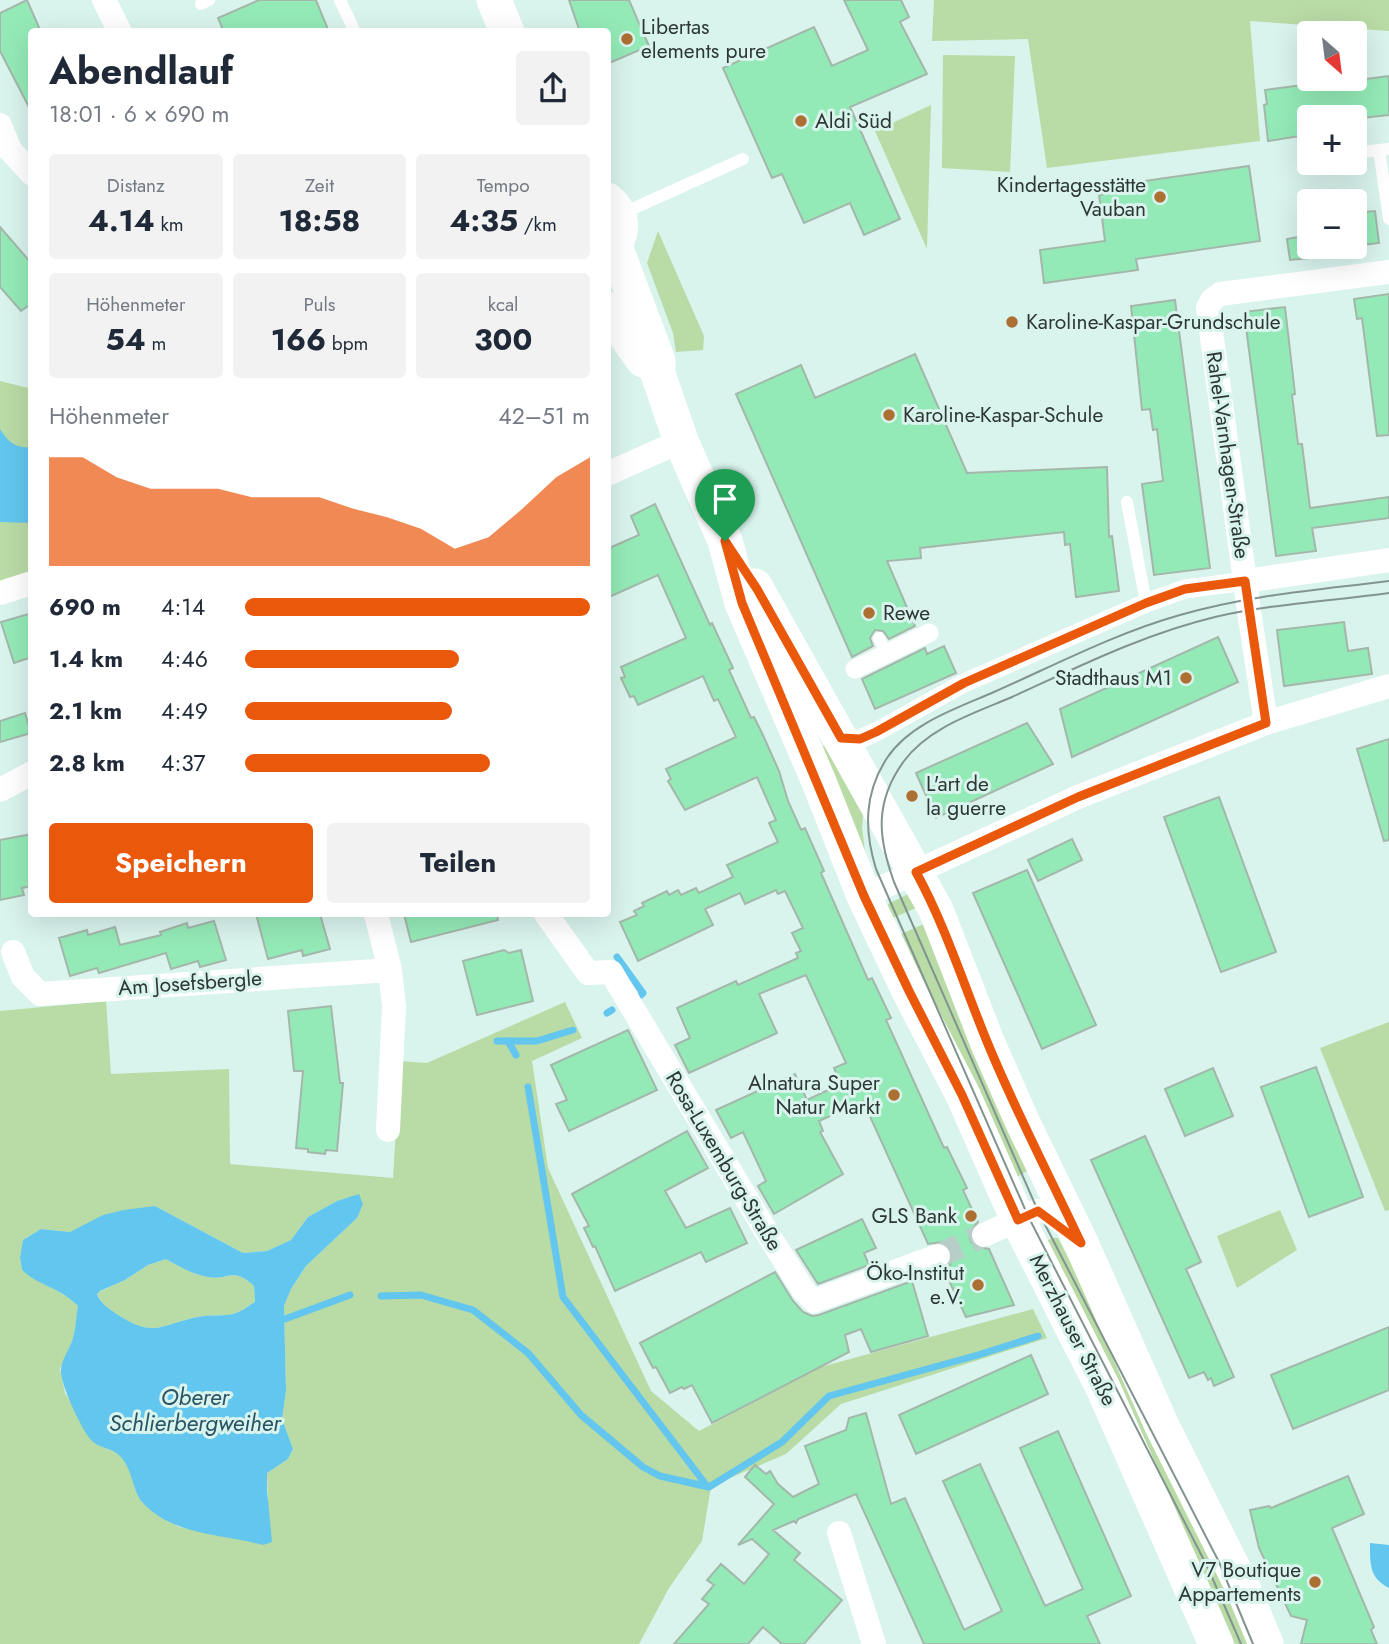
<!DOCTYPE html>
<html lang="de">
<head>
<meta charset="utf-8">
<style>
	:root { --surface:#fff; --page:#f2f2f3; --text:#1f2937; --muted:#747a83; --accent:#ea580c }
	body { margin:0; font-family:Jost,sans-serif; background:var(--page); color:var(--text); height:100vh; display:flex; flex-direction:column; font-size:26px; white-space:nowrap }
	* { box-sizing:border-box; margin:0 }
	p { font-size:23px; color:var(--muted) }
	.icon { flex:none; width:38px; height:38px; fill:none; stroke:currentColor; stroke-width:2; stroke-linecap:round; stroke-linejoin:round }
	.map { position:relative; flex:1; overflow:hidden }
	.drawer { position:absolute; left:28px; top:28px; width:583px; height:889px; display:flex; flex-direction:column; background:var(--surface); border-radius:7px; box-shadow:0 7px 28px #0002 }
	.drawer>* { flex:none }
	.needle { width:46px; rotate:152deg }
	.buttons { position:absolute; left:1297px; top:21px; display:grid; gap:14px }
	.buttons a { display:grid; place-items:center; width:70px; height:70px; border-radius:7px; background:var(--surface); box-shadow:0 7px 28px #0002; font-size:35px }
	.pin { position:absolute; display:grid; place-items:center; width:60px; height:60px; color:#fff; margin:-72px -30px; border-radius:50% 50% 50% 0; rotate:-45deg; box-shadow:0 0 7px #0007 }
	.pin .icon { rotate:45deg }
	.round { display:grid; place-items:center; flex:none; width:74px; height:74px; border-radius:7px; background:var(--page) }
	.head { display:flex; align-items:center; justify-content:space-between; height:119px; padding:0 21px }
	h1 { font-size:38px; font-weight:700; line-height:52px }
	.metrics { display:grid; grid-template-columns:repeat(3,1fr); gap:10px; height:119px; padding:7px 21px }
	.metrics div { display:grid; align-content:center; border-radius:7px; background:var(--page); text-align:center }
	.metrics b { font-size:30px; font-weight:700 }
	.metrics small { font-size:19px; font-weight:400 }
	.metrics p { font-size:19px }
	.chart { height:196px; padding:14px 21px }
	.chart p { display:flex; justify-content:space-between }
	.chart svg { width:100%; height:126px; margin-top:7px; fill:var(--accent); opacity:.7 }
	.action { display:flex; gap:14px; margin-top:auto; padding:14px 21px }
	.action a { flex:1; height:80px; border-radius:7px; background:var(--accent); color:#fff; font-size:28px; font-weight:700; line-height:80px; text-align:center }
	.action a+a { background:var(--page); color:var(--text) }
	ul { padding:0 21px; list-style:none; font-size:23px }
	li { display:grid; grid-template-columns:112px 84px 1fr; align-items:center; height:52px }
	li i { height:18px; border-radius:9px; background:var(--accent) }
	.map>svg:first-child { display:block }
	.green { fill:#b9dba5; fill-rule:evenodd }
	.water { fill:#62c6ee; fill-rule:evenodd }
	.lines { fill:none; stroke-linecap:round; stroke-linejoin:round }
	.stream { stroke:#62c6ee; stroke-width:7 }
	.building { fill:#94eab7; stroke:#a4b7ab; stroke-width:2 }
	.minor-tunnel { stroke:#b7cdc8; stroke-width:24; stroke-dasharray:24 12; stroke-linecap:butt }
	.service { stroke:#fff; stroke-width:12 }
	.pedestrian { stroke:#fff; stroke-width:19 }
	.minor { stroke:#fff; stroke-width:24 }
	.secondary { stroke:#fff; stroke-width:35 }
	.tram { stroke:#829490; stroke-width:2 }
	.route-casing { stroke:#fff; stroke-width:14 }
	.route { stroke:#ea580c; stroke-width:9 }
	.poi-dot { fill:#ab7032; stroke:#d9f3ed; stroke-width:2.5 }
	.labels { text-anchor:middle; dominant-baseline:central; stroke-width:6; stroke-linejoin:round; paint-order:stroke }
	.poi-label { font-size:21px; fill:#2d3735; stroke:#d9f3ed; text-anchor:start }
	.street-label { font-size:21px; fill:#2d3735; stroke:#d9f3ed }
	.water-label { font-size:23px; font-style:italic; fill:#285364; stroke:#d9f3ed }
</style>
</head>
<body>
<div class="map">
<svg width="1389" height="1644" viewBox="0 0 1389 1644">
	<rect width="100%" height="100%" fill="#d9f3ed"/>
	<path class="green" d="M934,0h455v31l-139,-10 10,120 -213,27 -19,-129 -96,2z
		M943,55l72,1 -5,116 -68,-4z
		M931,105l-4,144 -52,-118z
		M658,231l46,105 -1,14 -27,2 -3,-19 -26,-70z
		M0,381l32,8 -1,183 -31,10z
		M817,745l17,3 30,55 -2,25 3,24z
		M912,892l6,15 -32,14v-16z
		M926,923l101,248 -20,12 -115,-245z
		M106,1001l5,73 118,-5 1,95 163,14 7,-117 27,2 138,-61 17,36 -50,23 16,107 103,223 48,40 122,-64 212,-58 14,29 -206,66 -55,50 -75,32 -9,55 -33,47 -30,56h-639v-633zM337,1201l20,17 -51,48 -15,23 -7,17 2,85 -4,28 11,30 -5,10 -21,14 1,31 -31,34 -58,-11 -26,-17 -11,-8 -7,-13 -1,-11 -11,-20 -8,-6 -17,-7 -33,-52 -5,-24 14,-32 4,-31c-17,-17 -38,-21 -56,-36l-2,-13 3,-17 18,-11 30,3 15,-7 69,-19 88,47 24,-2 24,-11 17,-23z
		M1389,1022v188l-4,1 -65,-163z
		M1280,1210l17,40 -60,38 -20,-52z
		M1053,1238h5l165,321 36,85h-24l-26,-61 -170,-339z
		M166,1259c14,8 27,15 42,18 21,4 25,-11 46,9l1,16c-6,3 -12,9 -19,11 -11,4 -26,1 -38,4 -39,8 -45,22 -83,-4 -9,-6 -14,-10 -18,-20l28,-13 23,-15z"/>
	<path class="water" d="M0,429c8,13 16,20 31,18v76l-31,-1z
		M359,1194l4,10 -6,14 -51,48 -15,23 -7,17 2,85 -4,28 11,30 -5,10 -21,14v17l5,52 -9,3c-40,-11 -89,-9 -120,-42 -11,-12 -10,-34 -23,-47 -8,-8 -21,-8 -28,-15 -10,-10 -30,-54 -31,-68 -1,-12 9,-24 12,-35 3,-10 3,-22 5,-32 -20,-20 -38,-19 -56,-36l-2,-13 3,-17 18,-11 29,3 33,-17 21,-5 31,-4 88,47 24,-2 24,-11 17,-23 29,-16zM166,1259c14,8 26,15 42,18 20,4 25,-11 46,9l1,16c-6,3 -12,9 -19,11 -11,4 -26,1 -38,4 -39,8 -44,22 -83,-4 -8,-6 -14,-9 -18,-19l3,-3 25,-11 23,-15z
		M1370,1543l19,2v43c-20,-10 -19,-25 -19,-45z"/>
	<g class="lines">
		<path class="stream" d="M617,957l26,36 -2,2
			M607,1013l5,-3
			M497,1041h40l36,-11
			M508,1041l8,14
			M528,1087l35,210 144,189
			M381,1296l40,-1 52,15 55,43 53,62 62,52 17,9 49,11 73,-45 47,-46 149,-41 60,-19
			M285,1319l65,-24"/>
	</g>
	<path class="building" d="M27,0l14,32h-9v81l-32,-62v-38z
		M259,0h57l13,32h-105l-6,-14z
		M569,0h60l20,46 -42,18v-32h-27z
		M844,0h57l8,17 -9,5 27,52 -77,33 50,112 -36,16 -14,-32 -46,20 -22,-49 -10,4 -49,-110 91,-41 18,39 36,-16z
		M1389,76v39l-35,4v-2h-45v9l-10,1 1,9 -32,5 -4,-36 3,-1 -2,-14 92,-12 1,2z
		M1249,166l11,75 -124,18 2,11 -94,13 -4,-33 65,-9 -6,-46 12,-2 -1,-7z
		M1375,211l4,32 -25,3v-33z
		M0,227l32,37v39l-11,8 -21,-24z
		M1309,235v23l-19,2 -3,-21z
		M1389,294v141l-12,1 -15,-118 -5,1 -3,-20z
		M1175,300l35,268 -56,7 -12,-91 21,-3 -6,-52 -4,1 -3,-21 -8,1 -11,-104z
		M1285,307l10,87 -3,1 6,49h4l8,64 79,-11v21l-77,10 4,23 -40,5 -32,-244z
		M915,354l52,119 140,-6 2,70 3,-1 7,55 -43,6 -6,-53 -5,1 -1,-13 -144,16 1,10 -34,3 28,65 -26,13 -6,-8 -8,-1 -5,8 3,8 -21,11 -116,-263 65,-29 14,33z
		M655,504l55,121 2,-2 21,45 -4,2 22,48 3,-1 8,16 17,38 9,30 13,29 4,-2 19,43 -3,2 47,107 4,-2 19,40 -5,2 58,128 3,-1 20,41 -4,2 15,32 -9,11 2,9 5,5 13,2 25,56 -48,12 -21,-45 -4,1 -1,-2 10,-6 3,-7 -1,-8 -11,-8 -13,2 -65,-143 -44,20 4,10 -3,1 23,42 -69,40 -16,-28 8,-5 -23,-49 -12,6 -15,-28 79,-36 12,26 34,-16 -7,-16 12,-5 -40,-88 -47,19 18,39 -88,40 -14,-28 15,-7 -13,-30 59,-27 2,4 60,-27 -2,-5 5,-2 -9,-18 11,-5 -18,-37 -7,3 -2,-4 -31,14 -5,-11 -35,16 8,16 -75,36 -18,-39 17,-7 -3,-4 10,-5 -2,-3 25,-12 2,4 9,-5 3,5 15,-7 3,5 34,-16 -6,-12 51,-23 -9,-19 7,-3 -19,-43 -72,33 -17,-29 3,-2 -5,-10 70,-32 -18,-38 -4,2 -11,-25 -65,29 -4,-9 -4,1 -9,-19 4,-1 -4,-10 65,-29 -28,-63 -51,23v-49l32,-14 -8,-19z
		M32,613v44l-18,6 -13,-41z
		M1344,622l4,29 20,-3 4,26 -88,12 -7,-56z
		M1218,637l20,45 -166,75 -12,-48z
		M944,646l12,27 -81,36 -13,-30 63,-31 2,6z
		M25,713l6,20 -31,9v-21z
		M1027,723l26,41 -117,54 -20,-45z
		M1389,739v101l-5,1 -27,-92z
		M1219,797l57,155 -55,20 -57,-155z
		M32,834v52l-10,2 2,7 -24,5v-60z
		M1072,839l10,21 -44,21 -10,-21z
		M1027,870l69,155 -54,24 -69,-156z
		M256,914h64l10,35 -27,7 -1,-6 -34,9z
		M404,914h93l1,6 -87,22z
		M214,921l12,39 -26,7 -2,-6 -27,8 -5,-16 -67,20 -2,-5 -27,8 -11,-38 28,-8 1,5 27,-8 5,18 41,-10 -1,-3 27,-9 1,5z
		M504,950l5,3 12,-3 12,51 -56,14 -14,-54z
		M331,1006l9,77h3l-6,68 -11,-1 -1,4 -17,-2v-3l-12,-1 7,-77h-9l-6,-60z
		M628,1030l29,60 -88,41 -13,-27 11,-4 -16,-35z
		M1316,1067l47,130 -54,20 -48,-130z
		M1213,1068l20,48 -48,20 -20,-47z
		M687,1131l21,37 -43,23 21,37 44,-20 17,35 -41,19 -5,-10 -86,39 -20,-45 -2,1 -9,-19 5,-2 -17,-32z
		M1145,1136l56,126 -15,7 48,108 -20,9 -3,-8 -3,2 -4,-8 -15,6 -98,-218z
		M862,1219l14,29 -12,5 5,12 -51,19 -22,-34z
		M775,1272l18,29 10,11 9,4 7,-1 93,-34 16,55 -57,16 -10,-23 -16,6 4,17 -137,71 -20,-38 -8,4 -2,-2 -12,6 -14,-26 -3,1 -13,-25z
		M1389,1327v63l-96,39 -22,-54z
		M1031,1355l17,39 -132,60 -17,-39z
		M866,1413l25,91 14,-6 59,132 38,-19 -59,-130 37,-17 65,142 38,-17 -63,-141 38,-17 73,165 -44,20 13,28h-176l-68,-150 -58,25 -2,4 -2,-2 -21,9 27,23 -6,7 48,40 -38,44h-22l-19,-17 -15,17h-74l35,-40 -7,-5 12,-14 -7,-5 14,-16 23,20 25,-30 -17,-15 -14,6 36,-41 -29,-27 10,-12 11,9 4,-3 8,13 15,13 26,-13 -14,-38 41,-16 3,-12z
		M1348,1476l16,38 -32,14 42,99 -3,3 6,14h-76l6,-24 -16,-4 -32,-68 -9,-38 19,-4 2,2z"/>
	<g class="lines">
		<path class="minor-tunnel" d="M938,1256l46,-21"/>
		<path class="service" d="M340,0l15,32
			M201,4l8,-4
			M1389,149l-10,1 10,69
			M1354,153l25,-3
			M619,215l124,-56
			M1127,502l19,101
			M879,638l7,15"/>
		<path class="pedestrian" d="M855,669l74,-36
			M841,738l19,1 16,-7 88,-49 182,-80 39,-14 61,-8"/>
		<path class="minor" d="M104,0l16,32
			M0,125l10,25 22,24
			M607,474l74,-33
			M1246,581l143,-21
			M0,593l32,-10
			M1266,723l-17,-112 -41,-303 4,-8 8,-6 169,-22
			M0,790l32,-17
			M864,896l214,-99 188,-74 123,-37
			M376,914l14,56 4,36 -6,124
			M546,914l42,59 23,-1 158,264 35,55 10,10 124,-45
			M13,952l10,25 17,17 350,-24
			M984,1235l54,-24
			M839,1533l35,111"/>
		<path class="secondary" d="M494,0l13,32
			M607,200c19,16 17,37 0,54
			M615,246l43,115v13l23,67 44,100 17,62 77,179 45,114 45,95 54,104 55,125 86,170 112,254
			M607,309l36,51
			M755,586l181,324 52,134 34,77 59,122 81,183 81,162 23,56"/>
		<path class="tram" d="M1241,1644l-33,-76 -180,-352 -152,-347c-12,-39 -12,-76 11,-111 23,-35 71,-50 107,-66 61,-27 122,-59 186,-77 68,-20 139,-25 209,-34
			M1253,1644l-34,-82 -181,-351 -144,-329c-16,-44 -20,-80 10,-121 25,-34 71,-48 108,-64 66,-30 132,-63 203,-80 56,-13 117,-16 174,-24"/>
	</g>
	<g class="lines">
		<g class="route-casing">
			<path id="route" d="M725,541l32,48 84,149 19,1 16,-7 88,-49 182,-80 39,-14 60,-8 21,142 -188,74 -162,75c30,55 48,114 72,172 28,68 62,133 93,199l-43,-32 -20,9 -56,-125 -53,-104 -45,-95 -122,-293z"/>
		</g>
		<use href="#route" class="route"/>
	</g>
	<g class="poi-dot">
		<circle cx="627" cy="39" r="7"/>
		<circle cx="801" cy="121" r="7"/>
		<circle cx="1160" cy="197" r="7"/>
		<circle cx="1012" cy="322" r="7"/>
		<circle cx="889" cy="415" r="7"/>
		<circle cx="869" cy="613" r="7"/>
		<circle cx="1186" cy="678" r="7"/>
		<circle cx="912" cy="796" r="7"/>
		<circle cx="894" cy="1095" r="7"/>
		<circle cx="971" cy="1216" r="7"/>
		<circle cx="978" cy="1285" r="7"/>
		<circle cx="1315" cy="1582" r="7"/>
	</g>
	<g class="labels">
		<g class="poi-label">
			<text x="641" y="27">Libertas<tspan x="641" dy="24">elements pure</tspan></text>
			<text x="815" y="121">Aldi Süd</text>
			<text x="1146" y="185" text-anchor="end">Kindertagesstätte<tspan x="1146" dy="24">Vauban</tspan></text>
			<text x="1026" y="322">Karoline-Kaspar-Grundschule</text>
			<text x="903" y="415">Karoline-Kaspar-Schule</text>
			<text x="883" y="613">Rewe</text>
			<text x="1172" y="678" text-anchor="end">Stadthaus M1</text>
			<text x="926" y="784">L'art de<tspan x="926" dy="24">la guerre</tspan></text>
			<text x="880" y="1083" text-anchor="end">Alnatura Super<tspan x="880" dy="24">Natur Markt</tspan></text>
			<text x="957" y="1216" text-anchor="end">GLS Bank</text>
			<text x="964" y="1273" text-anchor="end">Öko-Institut<tspan x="964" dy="24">e.V.</tspan></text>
			<text x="1301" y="1570" text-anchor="end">V7 Boutique<tspan x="1301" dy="24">Appartements</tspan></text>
		</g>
		<g class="street-label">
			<text transform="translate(1228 455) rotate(82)">Rahel-Varnhagen-Straße</text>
			<text transform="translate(190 983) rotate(-4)">Am Josefsbergle</text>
			<text transform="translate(724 1161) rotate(59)">Rosa-Luxemburg-Straße</text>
			<text transform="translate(1073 1330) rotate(63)">Merzhauser Straße</text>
		</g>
		<g class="water-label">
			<text x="195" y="1397">Oberer<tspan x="195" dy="26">Schlierbergweiher</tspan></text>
		</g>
	</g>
</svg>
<div class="buttons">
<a><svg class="needle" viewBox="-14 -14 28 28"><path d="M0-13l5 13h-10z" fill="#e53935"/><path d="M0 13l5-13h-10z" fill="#747a83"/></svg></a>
<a>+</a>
<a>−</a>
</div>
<div class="pin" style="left:725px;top:541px;background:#1e9e55"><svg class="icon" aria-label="arrive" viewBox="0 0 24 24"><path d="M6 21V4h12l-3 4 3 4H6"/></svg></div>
<section class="drawer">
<div class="head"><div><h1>Abendlauf</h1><p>18:01 · 6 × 690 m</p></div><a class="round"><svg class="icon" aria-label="share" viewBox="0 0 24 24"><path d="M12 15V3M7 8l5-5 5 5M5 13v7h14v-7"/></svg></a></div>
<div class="metrics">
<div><p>Distanz</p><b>4.14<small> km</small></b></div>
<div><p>Zeit</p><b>18:58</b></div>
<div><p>Tempo</p><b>4:35<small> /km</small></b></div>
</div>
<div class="metrics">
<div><p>Höhenmeter</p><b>54<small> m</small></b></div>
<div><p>Puls</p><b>166<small> bpm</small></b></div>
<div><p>kcal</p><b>300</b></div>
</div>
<div class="chart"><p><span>Höhenmeter</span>42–51 m</p>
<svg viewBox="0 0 160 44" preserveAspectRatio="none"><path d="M0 44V6L10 6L20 13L30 17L40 17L50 17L60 20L70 20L80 20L90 24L100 27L110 31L120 38L130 34L140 24L150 13L160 6V44z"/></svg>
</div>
<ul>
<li><b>690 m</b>4:14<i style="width:100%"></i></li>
<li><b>1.4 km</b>4:46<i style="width:62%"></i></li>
<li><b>2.1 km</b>4:49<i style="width:60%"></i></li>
<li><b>2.8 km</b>4:37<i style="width:71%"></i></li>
</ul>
<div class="action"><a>Speichern</a><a>Teilen</a></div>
</section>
</div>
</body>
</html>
